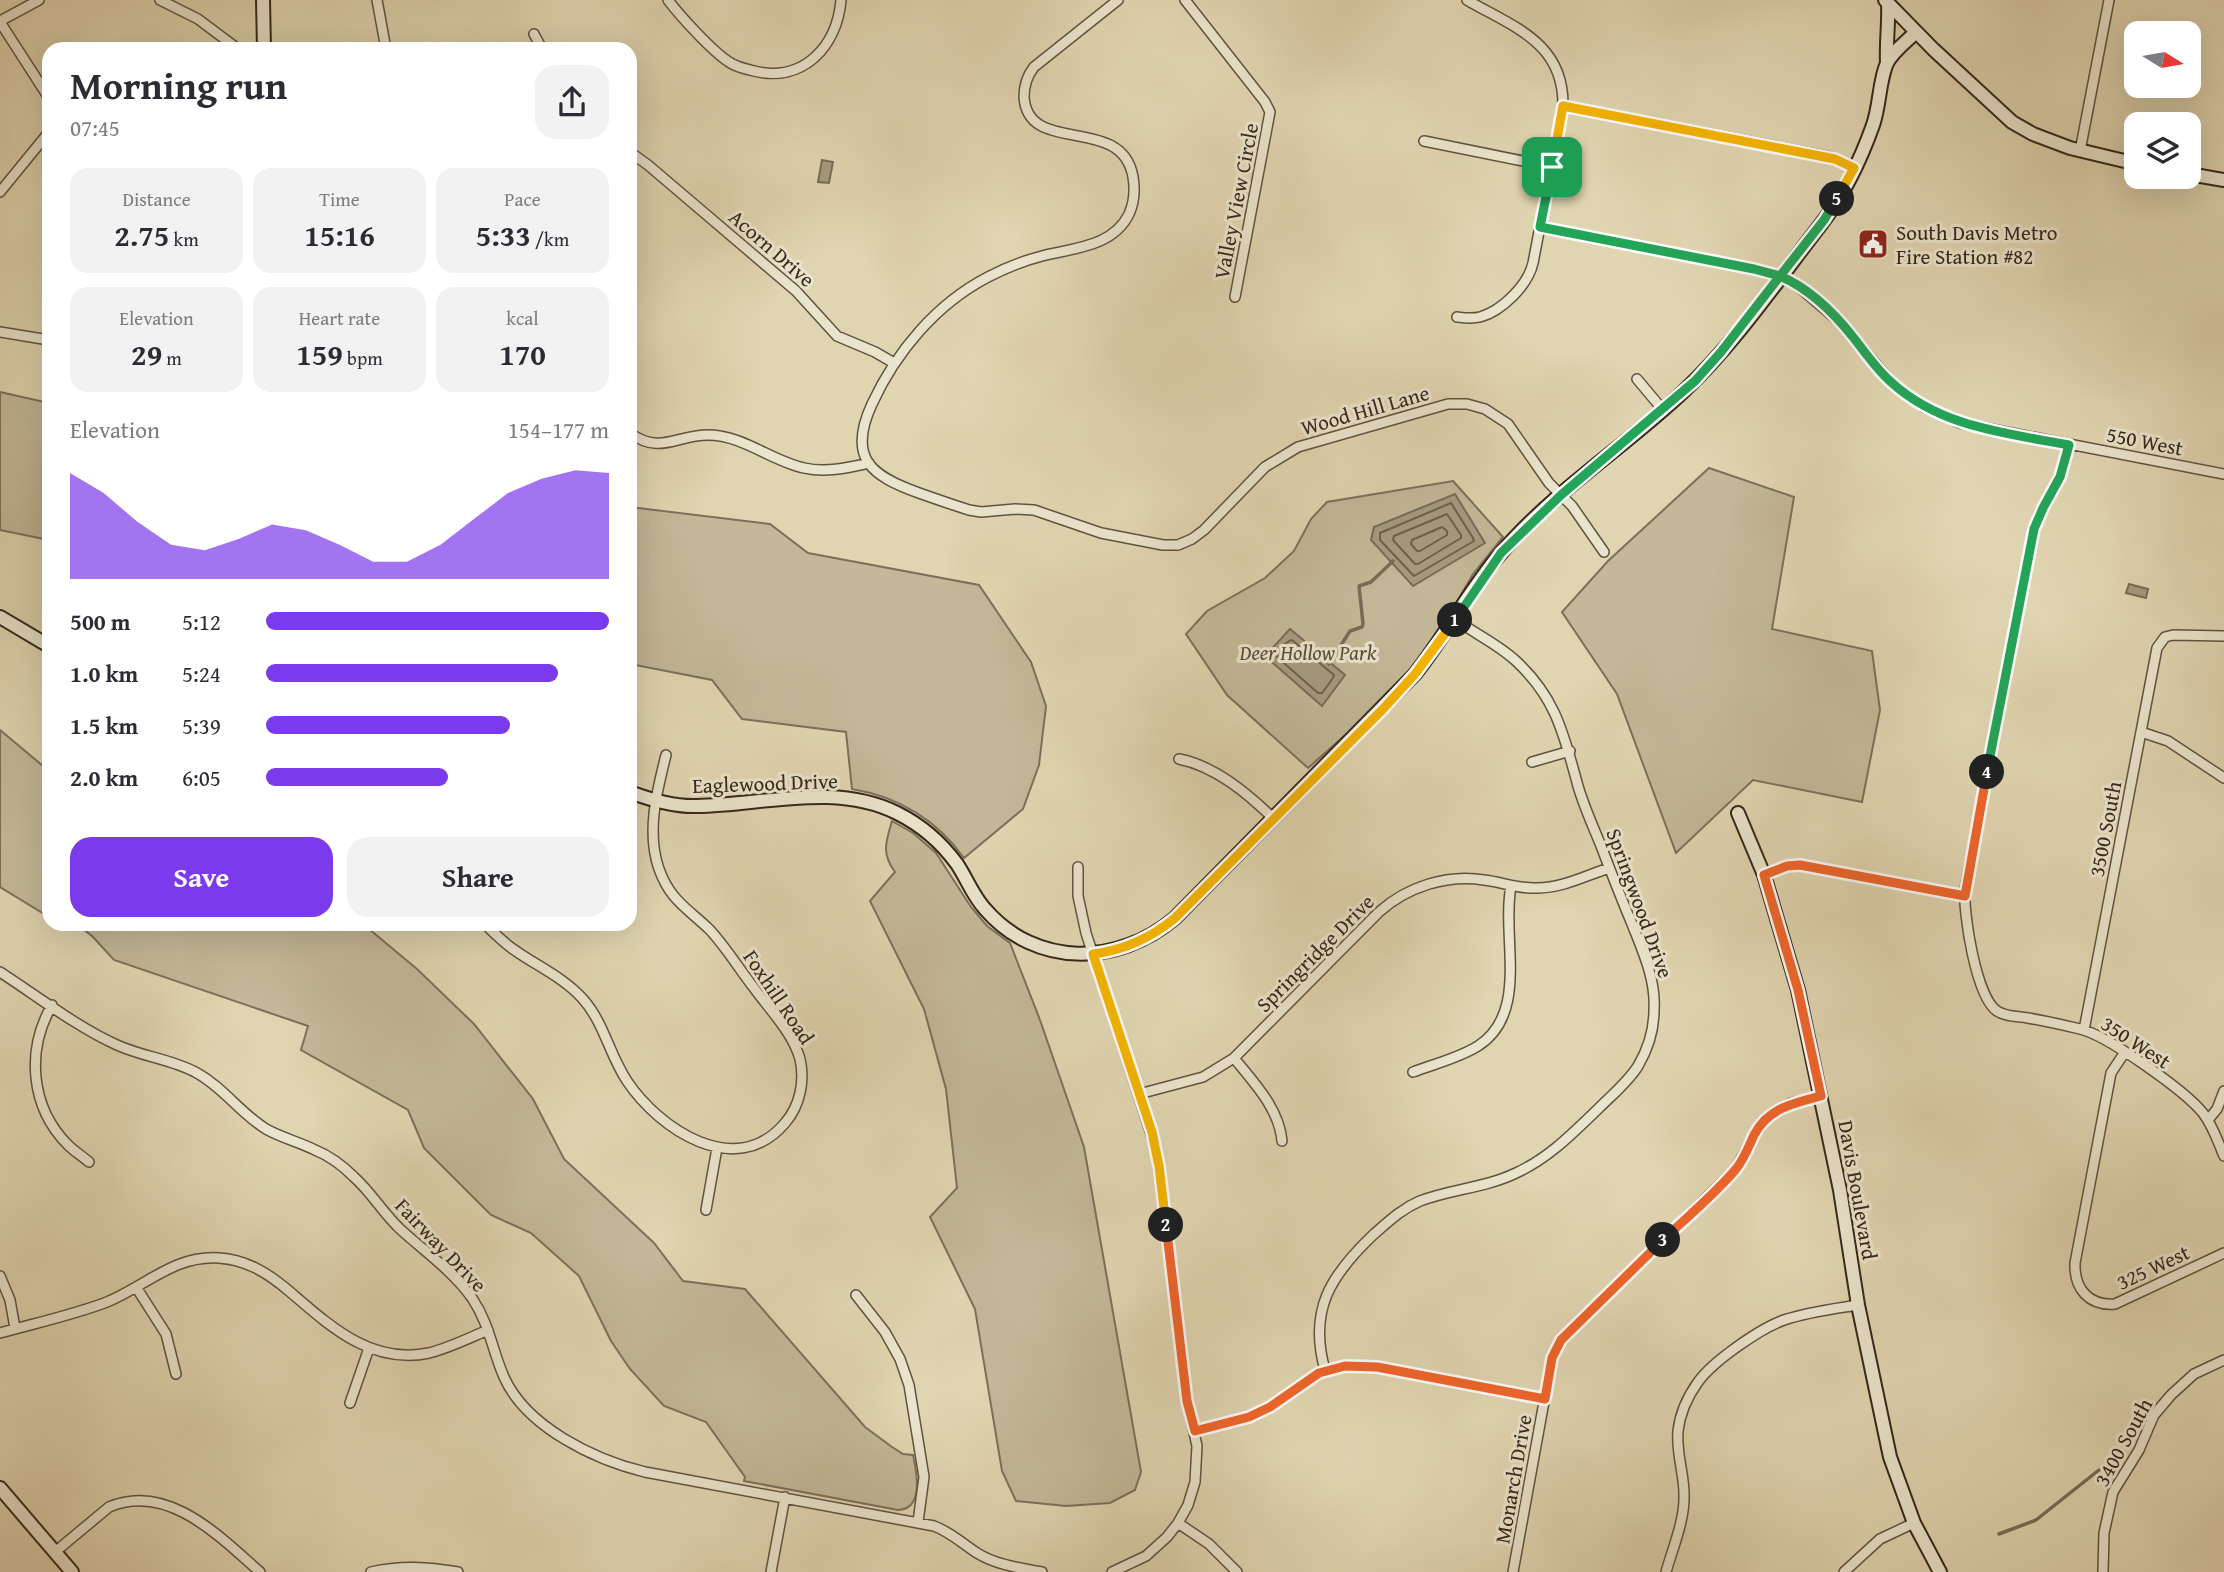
<!DOCTYPE html>
<html lang="en">
<head>
<meta charset="utf-8">
<style>
	:root { --surface:#fff; --page:#f2f2f3; --text:#2b2b33; --muted:#7c7c81; --accent:#7c3aed }
	body { margin:0; font-family:"Gentium Book Plus",serif; background:var(--page); color:var(--text); height:100vh; display:flex; flex-direction:column; font-size:26px; white-space:nowrap }
	* { box-sizing:border-box; margin:0 }
	p { font-size:23px; color:var(--muted) }
	.icon { flex:none; width:38px; height:38px; fill:none; stroke:currentColor; stroke-width:2; stroke-linecap:round; stroke-linejoin:round }
	.map { position:relative; flex:1; overflow:hidden }
	.drawer { position:absolute; left:42px; top:42px; width:595px; height:889px; display:flex; flex-direction:column; background:var(--surface); border-radius:21px; box-shadow:0 7px 28px #0002 }
	.drawer>* { flex:none }
	.needle { width:46px; rotate:101deg }
	.buttons { position:absolute; left:2124px; top:21px; display:grid; gap:14px }
	.buttons a { display:grid; place-items:center; width:77px; height:77px; border-radius:14px; background:var(--surface); box-shadow:0 7px 28px #0002; font-size:35px }
	.pin { position:absolute; display:grid; place-items:center; width:60px; height:60px; color:#fff; margin:-30px; border-radius:14px; box-shadow:0 4px 10px #0006 }
	.km { position:absolute; width:35px; height:35px; margin:-18px; border-radius:50%; background:#222; color:#fff; font-size:19px; line-height:35px; text-align:center }
	.round { display:grid; place-items:center; flex:none; width:74px; height:74px; border-radius:21px; background:var(--page) }
	.headline { display:flex; align-items:center; justify-content:space-between; height:119px; padding:0 28px }
	h1 { font-size:38px; font-weight:700; line-height:52px }
	.stats { display:grid; grid-template-columns:repeat(3,1fr); gap:10px; height:119px; padding:7px 28px }
	.stats div { display:grid; align-content:center; border-radius:18px; background:var(--page); text-align:center }
	.stats b { font-size:30px; font-weight:700 }
	.stats small { font-size:19px; font-weight:400 }
	.stats p { font-size:19px }
	.chart { height:196px; padding:14px 28px }
	.chart p { display:flex; justify-content:space-between }
	.chart svg { width:100%; height:126px; margin-top:7px; fill:var(--accent); opacity:.7 }
	.button { display:flex; gap:14px; margin-top:auto; padding:14px 28px }
	.button a { flex:1; height:80px; border-radius:21px; background:var(--accent); color:#fff; font-size:28px; font-weight:700; line-height:80px; text-align:center }
	.button a+a { background:var(--page); color:var(--text) }
	ul { padding:0 28px; list-style:none; font-size:23px }
	li { display:grid; grid-template-columns:112px 84px 1fr; align-items:center; height:52px }
	li i { height:18px; border-radius:9px; background:var(--accent) }
	.map>svg:first-child { display:block }
	.green { fill:#c3b898; stroke:#7c705a; stroke-width:2 }
	.water { fill:#a69a7e; stroke:#786c56; stroke-width:2 }
	.lines { fill:none; stroke-linecap:round; stroke-linejoin:round }
	.shore { stroke:#6d614c; stroke-width:2 }
	.stream { stroke:#786c56; stroke-width:3.5 }
	.street-casing { stroke:#5f5340; stroke-width:12 }
	.secondary-casing { stroke:#34281b; stroke-width:16 }
	.street { stroke:#ebe4cc; stroke-width:9 }
	.secondary { stroke:#ebe4cc; stroke-width:12 }
	.split-1-casing { stroke:#fff; stroke-width:14 }
	.split-2-casing { stroke:#fff; stroke-width:14 }
	.split-3-casing { stroke:#fff; stroke-width:14 }
	.split-4-casing { stroke:#fff; stroke-width:14 }
	.split-5-casing { stroke:#fff; stroke-width:14 }
	.split-6-casing { stroke:#fff; stroke-width:14 }
	.split-1 { stroke:#22a559; stroke-width:9 }
	.split-2 { stroke:#f5b400; stroke-width:9 }
	.split-3 { stroke:#f0652b; stroke-width:9 }
	.split-4 { stroke:#f0652b; stroke-width:9 }
	.split-5 { stroke:#22a559; stroke-width:9 }
	.split-6 { stroke:#f5b400; stroke-width:9 }
	.labels { text-anchor:middle; dominant-baseline:central; stroke-width:6; stroke-linejoin:round; paint-order:stroke }
	.street-label { font-size:21px; fill:#34281b; stroke:#ebe4cc }
	.poi-label { font-size:21px; fill:#34281b; stroke:#ebe4cc; text-anchor:start }
	.park-label { font-size:21px; font-style:italic; fill:#584c3a; stroke:#ebe4cc }
</style>
</head>
<body>
<div class="map">
<svg width="2224" height="1572" viewBox="0 0 2224 1572">
	<rect width="100%" height="100%" fill="#e0d5b1"/>
	<filter id="stains"><feTurbulence type="fractalNoise" baseFrequency=".00286" numOctaves="4"/><feColorMatrix values="0 0 0 0 .2 0 0 0 0 .09 0 0 0 0 .02 0 0 0 .5 -.17"/></filter>
	<radialGradient id="worn" r=".72"><stop offset=".6" stop-color="#630" stop-opacity="0"/><stop offset="1" stop-color="#630" stop-opacity=".3"/></radialGradient>
	<path class="green" d="M0,392l49,11v137l-49,-10z
		M1709,468l85,29 -22,132 100,22 8,59 -18,92 -109,-22 -77,73 -59,-159 -55,-82 46,-51z
		M1453,481l50,56 -30,37 -23,40 -40,57 -41,43 -61,54 -81,-73 -41,-61 21,-23 58,-33 29,-27 17,-32 16,-17z
		M630,507l140,17 38,29 171,32 52,77 15,44 -7,59 -16,44 -59,49c-28,-39 -65,-61 -112,-69l-6,-57 -104,-13 -30,-39 -82,-16z
		M0,730l49,41v146l-49,-30z
		M892,821l21,12 23,20 35,54 16,19 23,17 30,77 44,127 57,325 -6,18 -25,13 -44,3 -50,-5 -14,-30 -27,-162 -45,-92 27,-29 -11,-99 -22,-80 -54,-108 25,-29c-14,-19 -9,-30 -3,-51z
		M77,924h286l54,45 57,55 59,75 31,60 90,84 29,38 62,8 120,138 27,20 11,7 10,1c4,18 11,54 -15,55l-154,-29 1,-4 -39,-55 -42,-16 -34,-37 -19,-28 -32,-65 -48,-43 -40,-18 -67,-67 -16,-38 -107,-60 7,-24 -194,-66 -21,-23z"/>
	<path class="water" d="M822,160l11,2 -4,21 -11,-1z
		M1455,494l30,49 -72,43 -42,-46 3,-13z
		M2129,584l19,5 -2,9 -20,-5z
		M1290,629l55,46 -23,31 -57,-50z"/>
	<g class="lines">
		<path class="shore" d="M1451,503l22,35 1,3 -60,35 -34,-36v-7z
			M1447,514l14,21v3l-43,26h-3l-22,-24 1,-4z
			M1442,527l5,4v4l-27,16h-3l-6,-7 1,-4z
			M1292,640l42,35 -1,3 -11,15h-4l-41,-36c0,-6 9,-16 15,-17z"/>
		<path class="stream" d="M1329,664l21,-33 12,-4 1,-3 -4,-38 12,-4 22,-21
			M1999,1534l37,-14 63,-50"/>
		<g class="street-casing">
			<path id="street" d="M160,0l38,19 40,30
				M377,0l9,49
				M668,0c12,16 44,51 61,62 7,5 16,7 25,9 49,12 83,-24 87,-71
				M1118,0l-84,67c-7,9 -10,19 -10,30 4,60 98,16 109,80 2,12 1,26 -4,37 -16,33 -56,34 -87,42 -19,5 -37,12 -54,21 -52,27 -92,75 -116,127 -25,54 -1,72 47,89 17,6 34,12 50,17l12,2 34,-3 19,1 67,23 62,12h15l14,-6 12,-9 61,-63 33,-20 150,-43h19l18,5 23,15 41,59 23,23 32,46
				M1185,0l80,102 5,10 -35,185
				M0,21l39,-21
				M0,22l49,76
				M534,34l8,15
				M1563,106l267,51 24,11
				M1424,141l128,26
				M2080,151l29,-151
				M630,152l18,13 148,126 41,45 38,16 19,11
				M0,192l49,-60
				M1540,227l214,42 39,13 49,42 49,58 33,25 36,16 264,51
				M1457,317c8,1 15,2 23,0 22,-6 48,-32 53,-54l30,-157c1,-64 -50,-79 -96,-106
				M0,332l49,8
				M1637,379l26,31
				M630,433c30,22 46,2 78,2 35,0 63,26 96,33 22,5 43,0 65,-5
				M2069,445l-9,32 -21,38 -7,23 -67,351c-2,24 11,108 32,122 9,6 20,5 31,7 17,3 35,7 52,11 27,6 105,62 123,84 10,13 15,29 21,43
				M2141,732l27,9 56,37
				M1179,759c36,7 68,34 95,60
				M1532,762l38,-11
				M1078,867v29l8,37 70,216 31,252 10,45 -2,36 -7,23 -10,18 -11,14 -21,19 -34,16
				M1764,875l23,-9 13,-1 165,31
				M485,924c9,9 18,18 28,25 22,16 50,28 69,49 22,24 27,56 45,83 32,48 109,100 158,42 15,-17 20,-42 15,-64 -7,-26 -31,-50 -46,-71 -15,-19 -28,-41 -45,-59 -22,-21 -39,-29 -50,-60 -13,-37 -2,-78 7,-114
				M0,972c37,24 77,55 117,73 26,12 55,14 80,28 27,15 43,40 69,56 16,9 33,13 49,21 15,6 28,16 39,27 17,15 29,36 46,52 24,22 53,42 72,69 18,27 20,52 32,79 22,50 91,83 141,95l289,54c16,6 28,17 43,27 19,12 43,15 65,19
				M52,1005c-26,45 -22,102 16,140 6,6 14,11 21,17
				M2084,1030l73,-382 8,-11 8,-2 51,1
				M2125,1052l-14,21 -36,190c-1,26 14,43 40,41l109,-51
				M1234,1058c20,25 45,50 48,83
				M1413,1072c21,-8 46,-14 65,-26 52,-33 23,-109 33,-160
				M1139,1094l64,-17 31,-19 145,-146c28,-25 67,-38 105,-32 18,2 34,9 53,8 25,0 48,-12 72,-20
				M2208,1120l9,-11 7,-18
				M706,1210l11,-62
				M0,1276l10,24 5,28
				M136,1287l30,47 10,40
				M856,1295l29,37 15,27 9,26 15,92 -6,45
				M0,1333c36,-10 73,-18 107,-31 39,-16 67,-47 112,-44 28,2 49,15 70,33 41,35 82,74 140,62 20,-5 40,-15 59,-23
				M1325,1370c-17,-60 6,-95 48,-135 15,-13 28,-26 47,-34 31,-12 65,-13 96,-28 33,-15 57,-40 83,-65 13,-13 29,-26 39,-42 10,-17 16,-36 16,-56 2,-30 -11,-58 -22,-86 -11,-26 -21,-52 -31,-78 -8,-20 -17,-39 -23,-60 -14,-50 -21,-87 -62,-125 -18,-17 -41,-27 -61,-42
				M350,1403l19,-55
				M1195,1431l54,-14 21,-10 49,-34 26,-7 32,1 168,32
				M1178,1523l31,21 28,28
				M55,1552l54,-45c59,-25 111,30 151,65
				M371,1572c30,-7 57,-5 87,0
				M771,1572l14,-75
				M1513,1572l39,-214 6,-13 8,-10 169,-165 21,-38 10,-13 12,-9 13,-7 30,-7
				M1666,1572c7,-25 19,-52 18,-78 0,-21 -8,-41 -6,-63 2,-18 10,-35 20,-49 15,-21 63,-54 86,-62 24,-8 49,-11 74,-15
				M1844,1572l36,-33 34,-16
				M2103,1572l1,-39 9,-41 26,-42 15,-35 17,-20 23,-21 30,-14"/>
		</g>
		<g class="secondary-casing">
			<path id="secondary" d="M263,0l1,49
				M1885,0l48,49 79,73 21,12 37,14 67,16
				M1887,63c-1,-21 2,-40 1,-60
				M2189,174l35,6
				M0,617l49,29
				M630,792c21,8 44,15 67,14 66,-1 138,-24 200,7 24,12 44,29 60,51 10,15 16,32 28,45 51,59 133,57 190,9l240,-244c31,-39 54,-84 86,-121 53,-62 124,-106 183,-162 52,-49 94,-111 138,-168 22,-29 39,-64 51,-98 7,-20 6,-44 14,-62 6,-12 20,-22 29,-31
				M1738,813l26,62 34,115 42,200 18,115 32,152 24,66 26,49
				M0,1488l72,84"/>
		</g>
		<use href="#street" class="street"/>
		<use href="#secondary" class="secondary"/>
	</g>
	<g class="lines">
		<g class="split-1-casing">
			<path id="split-1" d="M1455,620l46,-67 60,-58 134,-114 26,-29 59,-76 -26,-7 -214,-42 12,-60"/>
		</g>
		<g class="split-2-casing">
			<path id="split-2" d="M1166,1225l-7,-59 -7,-34 -59,-178c32,-4 58,-16 82,-36l208,-209 32,-35 40,-54"/>
		</g>
		<g class="split-3-casing">
			<path id="split-3" d="M1166,1225l21,176 8,30 54,-14 21,-10 49,-34 26,-7 32,1 168,32 7,-41 9,-18 102,-100"/>
		</g>
		<g class="split-4-casing">
			<path id="split-4" d="M1663,1240c24,-23 52,-46 73,-71 8,-10 13,-23 18,-34 14,-27 40,-32 67,-39l-23,-106 -34,-115 23,-9 13,-1 165,31 22,-124"/>
		</g>
		<g class="split-5-casing">
			<path id="split-5" d="M1837,199l-13,21 -44,56c28,12 54,37 73,61 12,15 23,32 38,45 49,45 114,51 178,63l-9,32 -17,31 -9,21 -47,243"/>
		</g>
		<g class="split-6-casing">
			<path id="split-6" d="M1552,167l11,-61 272,53 19,9 -17,31"/>
		</g>
		<use href="#split-1" class="split-1"/>
		<use href="#split-2" class="split-2"/>
		<use href="#split-3" class="split-3"/>
		<use href="#split-4" class="split-4"/>
		<use href="#split-5" class="split-5"/>
		<use href="#split-6" class="split-6"/>
	</g>
	<defs>
		<g id="civic-square" transform="scale(1.575)"><rect x="-9" y="-9" width="18" height="18" rx="4" fill="#8f2418" stroke="#ebe4cc"/><path d="M-.6-6.5H3V-4.5H.6V-3L4-1V1h2V6H-6V1h2V-1L-.6-3ZM-1.2 2.5V6h2.4V2.5Z" fill="#fff"/></g>
	</defs>
	<g fill-rule="evenodd">
		<use href="#civic-square" x="1873" y="244"/>
	</g>
	<g class="labels">
		<g class="street-label">
			<text transform="translate(1236 201) rotate(-79)">Valley View Circle</text>
			<text transform="translate(772 248) rotate(41)">Acorn Drive</text>
			<text transform="translate(1365 410) rotate(-16)">Wood Hill Lane</text>
			<text transform="translate(2145 441) rotate(11)">550 West</text>
			<text transform="translate(765 783) rotate(-2)">Eaglewood Drive</text>
			<text transform="translate(2105 829) rotate(-79)">3500 South</text>
			<text transform="translate(1640 903) rotate(70)">Springwood Drive</text>
			<text transform="translate(1315 953) rotate(-45)">Springridge Drive</text>
			<text transform="translate(779 997) rotate(56)">Foxhill Road</text>
			<text transform="translate(2136 1042) rotate(33)">350 West</text>
			<text transform="translate(1858 1190) rotate(80)">Davis Boulevard</text>
			<text transform="translate(441 1245) rotate(46)">Fairway Drive</text>
			<text transform="translate(2153 1267) rotate(-25)">325 West</text>
			<text transform="translate(2123 1442) rotate(-61)">3400 South</text>
			<text transform="translate(1513 1479) rotate(-80)">Monarch Drive</text>
		</g>
		<g class="poi-label">
			<text x="1896" y="232">South Davis Metro<tspan x="1896" dy="24">Fire Station #82</tspan></text>
		</g>
		<g class="park-label">
			<text x="1308" y="652">Deer Hollow Park</text>
		</g>
	</g>
	<rect width="100%" height="100%" filter="url(#stains)"/>
	<rect width="100%" height="100%" fill="url(#worn)"/>
</svg>
<div class="buttons">
<a><svg class="needle" viewBox="-14 -14 28 28"><path d="M0-13l5 13h-10z" fill="#e53935"/><path d="M0 13l5-13h-10z" fill="#7c7c81"/></svg></a>
<a><svg class="icon" aria-label="layers" viewBox="0 0 24 24"><path d="M12 4l9 5-9 5-9-5zM3 14l9 5 9-5"/></svg></a>
</div>
<div class="pin" style="left:1552px;top:167px;background:#1e9e55"><svg class="icon" aria-label="arrive" viewBox="0 0 24 24"><path d="M6 21V4h12l-3 4 3 4H6"/></svg></div>
<b class="km" style="left:1455px;top:620px">1</b>
<b class="km" style="left:1166px;top:1225px">2</b>
<b class="km" style="left:1663px;top:1240px">3</b>
<b class="km" style="left:1987px;top:772px">4</b>
<b class="km" style="left:1837px;top:199px">5</b>
<section class="drawer">
<div class="headline"><div><h1>Morning run</h1><p>07:45</p></div><a class="round"><svg class="icon" aria-label="share" viewBox="0 0 24 24"><path d="M12 15V3M7 8l5-5 5 5M5 13v7h14v-7"/></svg></a></div>
<div class="stats">
<div><p>Distance</p><b>2.75<small> km</small></b></div>
<div><p>Time</p><b>15:16</b></div>
<div><p>Pace</p><b>5:33<small> /km</small></b></div>
</div>
<div class="stats">
<div><p>Elevation</p><b>29<small> m</small></b></div>
<div><p>Heart rate</p><b>159<small> bpm</small></b></div>
<div><p>kcal</p><b>170</b></div>
</div>
<div class="chart"><p><span>Elevation</span>154–177 m</p>
<svg viewBox="0 0 160 44" preserveAspectRatio="none"><path d="M0 44V7L10 14L20 24L30 32L40 34L50 30L60 25L70 27L80 32L90 38L100 38L110 32L120 23L130 14L140 9L150 6L160 7V44z"/></svg>
</div>
<ul>
<li><b>500 m</b>5:12<i style="width:100%"></i></li>
<li><b>1.0 km</b>5:24<i style="width:85%"></i></li>
<li><b>1.5 km</b>5:39<i style="width:71%"></i></li>
<li><b>2.0 km</b>6:05<i style="width:53%"></i></li>
</ul>
<div class="button"><a>Save</a><a>Share</a></div>
</section>
</div>
</body>
</html>
